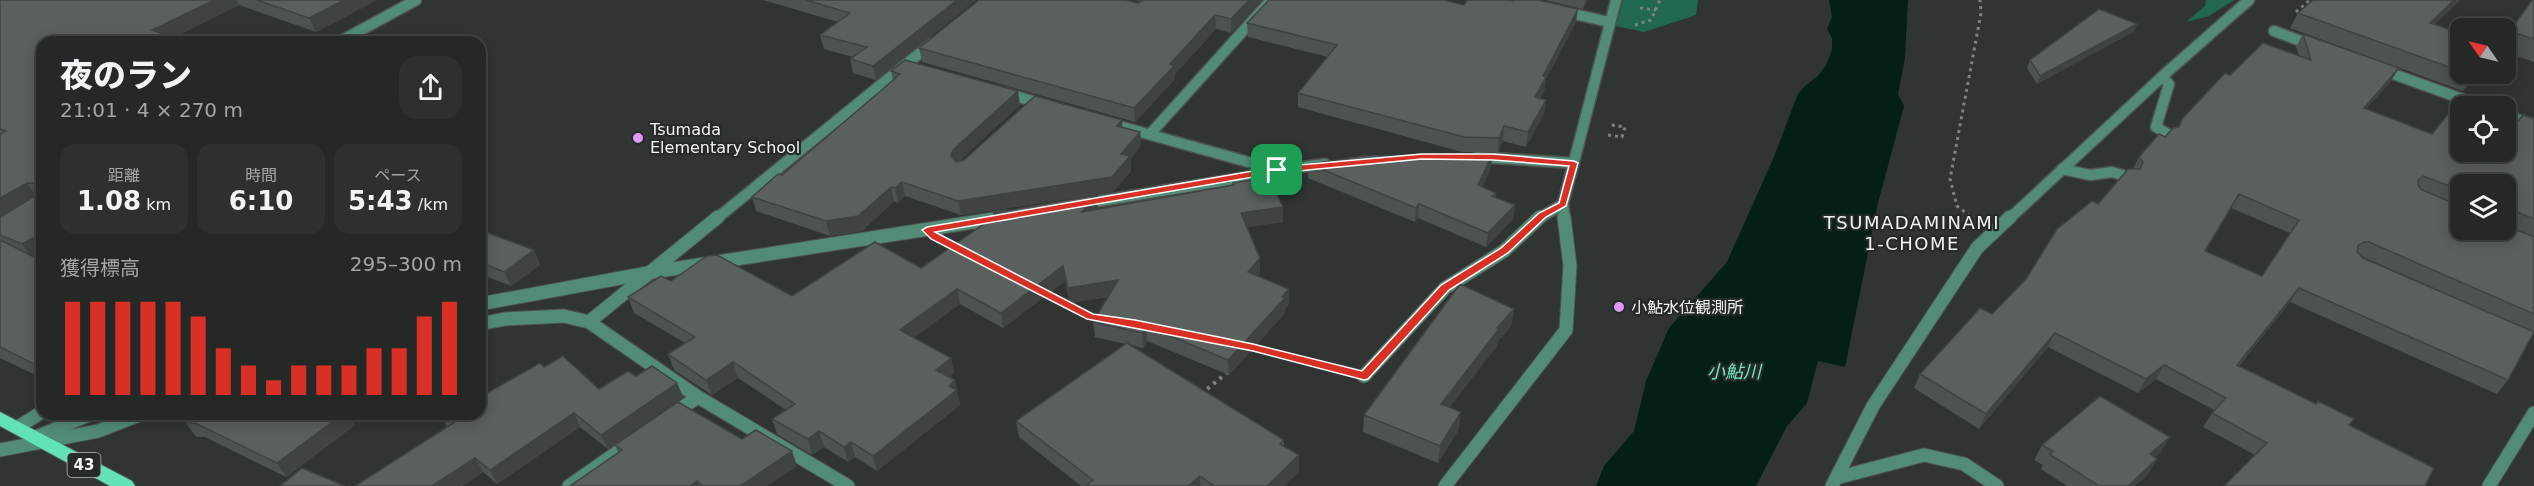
<!DOCTYPE html>
<html lang="ja">
<head>
<meta charset="utf-8">
<style>
	:root { --surface:#242826; --page:#2c302e; --text:#f1f3f6; --muted:#a3a6a7; --line:#414443; --accent:#d93025 }
	body { margin:0; font-family:"DejaVu Sans","Noto Sans JP",sans-serif; background:var(--page); color:var(--text); height:100vh; display:flex; flex-direction:column; font-size:22px; white-space:nowrap }
	* { box-sizing:border-box; margin:0 }
	p { font-size:20px; color:var(--muted) }
	.icon { flex:none; width:33px; height:33px; fill:none; stroke:currentColor; stroke-width:2; stroke-linecap:round; stroke-linejoin:round }
	.map { position:relative; flex:1; overflow:hidden }
	.drawer { position:absolute; left:36px; top:36px; width:450px; height:384px; display:flex; flex-direction:column; background:var(--surface); border-radius:18px; box-shadow:0 3px 15px #0003,0 0 0 2px var(--line) }
	.drawer>* { flex:none }
	.needle { width:39px; rotate:304deg }
	.controls { position:absolute; left:2450px; top:18px; display:grid; gap:12px }
	.controls a { display:grid; place-items:center; width:66px; height:66px; border-radius:12px; background:var(--surface); box-shadow:0 3px 15px #0003,0 0 0 2px var(--line); font-size:30px }
	.pin { position:absolute; display:grid; place-items:center; width:51px; height:51px; color:#fff; margin:-26px; border-radius:12px; box-shadow:0 3px 9px #0006 }
	.round { display:grid; place-items:center; flex:none; width:63px; height:63px; border-radius:18px; background:var(--page) }
	.head { display:flex; align-items:center; justify-content:space-between; height:102px; padding:0 24px }
	h1 { font-size:33px; font-weight:800; line-height:45px }
	.figures { display:grid; grid-template-columns:repeat(3,1fr); gap:9px; height:102px; padding:6px 24px }
	.figures div { display:grid; align-content:center; border-radius:15px; background:var(--page); text-align:center }
	.figures b { font-size:26px; font-weight:800 }
	.figures small { font-size:16px; font-weight:400 }
	.figures p { font-size:16px }
	.chart { height:168px; padding:12px 24px }
	.chart p { display:flex; justify-content:space-between }
	.chart svg { width:100%; height:108px; margin-top:6px; stroke:var(--accent); stroke-width:6 }
	.map>svg:first-child { display:block }
	.green { fill:#206851 }
	.water { fill:#041f16 }
	.lines { fill:none; stroke-linecap:round; stroke-linejoin:round }
	.service-far1-casing { stroke:#4f5352; stroke-width:13 }
	.service-casing { stroke:#4f5352; stroke-width:15 }
	.minor-far1-casing { stroke:#4f5352; stroke-width:13 }
	.minor-casing { stroke:#4f5352; stroke-width:15 }
	.primary-casing { stroke:#4f5352; stroke-width:2 }
	.path-far1 { stroke:#7e8280; stroke-width:3; stroke-dasharray:3 4; stroke-linecap:butt }
	.path { stroke:#7e8280; stroke-width:4; stroke-dasharray:3 5; stroke-linecap:butt }
	.service-far1 { stroke:#528c76; stroke-width:10 }
	.service { stroke:#528c76; stroke-width:13 }
	.minor-far1 { stroke:#528c76; stroke-width:10 }
	.minor { stroke:#528c76; stroke-width:13 }
	.primary { fill:#61e3b7; fill-rule:evenodd }
	.wall { fill:#4d5351; fill-rule:evenodd }
	.shaded-wall { fill:#3f4342 }
	.building { fill:#5a605e; stroke:#3f4342; stroke-width:1.5; fill-rule:evenodd }
	.route { fill:#d93025; stroke:#fff; stroke-width:1.5; fill-rule:evenodd }
	.poi-dot { fill:#dd99f3; stroke:#262b29; stroke-width:2 }
	.labels { text-anchor:middle; dominant-baseline:central; stroke-width:4.5; stroke-linejoin:round; paint-order:stroke }
	.shield { fill:#262b29; stroke:#b3b7b6; stroke-width:1.5 }
	.shield-label { font-size:15px; font-weight:bold; fill:#f0f3f2 }
	.poi-label { font-size:16px; fill:#f0f3f2; stroke:#262b29; text-anchor:start }
	.neighbourhood-label { font-size:18px; letter-spacing:1.5px; fill:#f0f3f2; stroke:#262b29 }
	.water-label { font-size:18px; font-style:italic; fill:#70e9bf; stroke:#262b29 }
</style>
</head>
<body>
<div class="map">
<svg width="2534" height="486" viewBox="0 0 2534 486">
	<rect width="100%" height="100%" fill="#303533"/>
	<path class="green" d="M1623,0h75l-2,15 -52,17 -28,-6z
		M2206,0h28l-25,16 -23,6 19,-16z"/>
	<path class="water" d="M1829,0h79l-3,58 -7,36 6,12 -26,97 -33,164 -27,-6 -11,42 -20,23 -31,60h-160l8,-20 30,-35 12,-50 23,-53 58,-66 46,-103 25,-65 8,-9 12,-9 8,-11 6,-15v-12l-5,-9 5,-12z"/>
	<g class="lines">
		<g class="service-far1-casing">
			<path id="service-far1" d="M2162,77l7,7 -13,43 12,7
				M2062,169l28,6 22,-3 17,5
				M1082,204l153,-25
				M996,219l10,-2
				M1538,219l25,-15"/>
		</g>
		<g class="service-casing">
			<path id="service" d="M480,304l173,-32 353,-55
				M1364,376l81,-88 59,-37 36,-34
				M34,438l57,-24"/>
		</g>
		<g class="minor-far1-casing">
			<path id="minor-far1" d="M1561,11l48,11
				M2274,31l40,15
				M339,42l77,-42
				M2382,70l100,36
				M1005,93l41,12
				M2505,115l29,10
				M1108,123l169,47
				M1151,133l120,-133
				M1477,157l97,6
				M1235,179l42,-9 48,-6
				M716,219l215,-175
				M1565,219l-2,-15 53,-204
				M2009,219l157,-146 83,-73"/>
		</g>
		<g class="minor-casing">
			<path id="minor" d="M589,322l129,-105
				M480,324l25,-5 59,-3 25,6 109,75 150,89
				M671,415l27,-18
				M18,427l24,-15
				M0,450l98,-19 44,-17
				M1836,478l88,-23 40,9 33,22
				M569,486l60,-42
				M1445,486l121,-156 4,-64 -6,-49
				M1832,486l41,-80 104,-158 33,-31
				M2489,486l45,-73"/>
		</g>
		<g class="primary-casing">
			<path id="primary" d="M0,412l132,69 3,5h-25l-110,-60z"/>
		</g>
		<path class="path-far1" d="M1640,8l16,2
			M2296,12l14,-12
			M1635,25l16,-5 9,-20
			M1608,135l14,2 3,-10 -14,-2v-2
			M1970,216l-13,-10 -7,-27 31,-166 -1,-13"/>
		<path class="path" d="M1044,293l47,24 9,1
			M1249,347l91,23
			M1201,394l27,-22"/>
		<use href="#service-far1" class="service-far1"/>
		<use href="#service" class="service"/>
		<use href="#minor-far1" class="minor-far1"/>
		<use href="#minor" class="minor"/>
		<use href="#primary" class="primary"/>
	</g>
	<path class="wall" d="M0,0h377l-61,32 -77,-27 -65,32 -132,5v213l-6,3 6,3v117l-42,-20z
		M763,0h213l-100,80 -23,-7 -3,-14 3,-2 -29,-8 -4,-14 18,-13z
		M1135,0h126l-30,33 -15,-4 -41,45v5l-40,43 -213,-60 -3,-14 219,-45 2,-2z
		M1545,0h43l-5,9z
		M2460,0l-25,24 25,9v41h17l-14,17 -173,-63 8,-15z
		M2532,0h2v62l-29,-10v-13z
		M1464,5l112,17 -30,57 -2,12 -4,7 6,2 -2,14 -18,33 -23,-6 -5,11h-36l-164,-45v-14l30,-36 -80,-20 -1,-14z
		M2137,24l-4,8 -96,52 -10,-16 3,-8z
		M2303,34l88,47 -25,28 66,25 102,-15v214l-26,47 -11,14 -207,-92 -51,64 77,37 38,16 -99,36 -52,-28 11,-17 -58,-31 -18,14 -90,-46 -69,82 -65,-41 6,-14 72,-60 34,-35 72,-75 35,-35 6,-12 39,-30 4,-8 48,-44 69,-19 -3,-9zM2460,184h45v41l15,6 -60,-1zM2231,208l59,25 -28,43 -57,-25zM2361,256l111,49 -109,-47z
		M891,71l129,34 -61,56 164,-34 17,5 1,14 -10,12v13l-18,21 -152,23 -56,-19 -7,7 -4,-2 -32,30 -32,5 -74,-25 -4,-14 30,-22 102,-87 9,-8z
		M1493,153l-2,14 -9,20 14,6 -1,4 20,8 -2,14 -27,28 -68,-29 -3,4 -107,-44 1,-14z
		M1233,183l50,39 -36,5 13,46 -3,3 32,28 -4,5v4l-56,62 -82,-34 -4,7 -12,-3 153,95v6l15,26 -15,14h-203l-62,-49 -3,-16 109,-77 -30,-7 -2,-15 15,-25 -38,6 -5,-22 -62,47 -43,-24 -46,33 37,21 3,15 -4,4 5,3 5,25 -83,66 -22,-14 -7,5 -24,-15 -12,8 -35,-21 -5,-15 14,-9 -48,-32 -26,17 -38,-25 -6,-16 17,-11 -51,-30 -6,-16 43,-16 121,15 129,-28 73,-51 -1,-4 104,-18 1,14 135,-24z
		M480,230l54,20 6,15 -29,21 -31,-12z
		M1514,309l-3,17 -13,15 -1,5 -48,61 10,22 -21,34 -75,-31 1,-17z
		M544,367l55,22 37,-13 41,7 6,14 -75,52 -28,-22 -83,57 -14,-12 -21,14h-107l92,-59 -5,-9z
		M185,414h164l6,11 -69,52 -81,-40h-9l-10,-14z
		M399,414h14l-4,4z
		M742,439l55,27 -30,20h-197l48,-33 -3,-8z
		M2042,445l119,7 -6,5 2,2 -9,15 -13,12h-68l-26,-17 2,-4 -9,-5z"/>
	<path class="shaded-wall" d="M214,0h22l3,5 -74,37 -13,-12z
		M344,0h33l-61,32 -7,-14z
		M957,0h19l-100,80 -3,-14z
		M1249,0h12l-30,33v-14z
		M1585,0h3l-5,9z
		M2454,0h6l-39,38 9,-15z
		M1578,9l-2,13 -30,57 -2,12 -11,20 2,-14 8,-21z
		M1215,15l1,14 -41,45v5l-40,43 -1,-14 36,-44z
		M2137,24l-4,8 -96,52 3,-8z
		M2399,68l-8,13 -35,40 8,-13z
		M2475,74h2l-14,17z
		M1018,91l2,14 -64,59 -5,-8 2,-6z
		M1546,100l-2,14 -18,33 2,-15z
		M1122,120l1,14 -6,-8z
		M1504,126l-1,15 -5,11 1,-14z
		M1140,132l1,14 -10,12v13l-18,21 -152,23 -3,-14 163,-47z
		M1493,153l-2,14 -15,32 2,-14z
		M42,169v13l-7,-10z
		M902,182l3,14 -7,7 -3,-15z
		M27,183l11,16 -38,20v-21z
		M891,187l3,14 -32,30 -32,5 -4,-15z
		M1097,195l1,15 -16,2z
		M1419,204l-1,14 -3,4 1,-14z
		M1515,205l-2,14 -27,28 2,-14z
		M1283,207v15l-42,6v-15z
		M42,233v22l-9,5 -11,-16z
		M534,250l6,15 -29,21 -7,-14z
		M1260,258v15l-12,14v-15z
		M1063,266l2,15 -62,47 -2,-15z
		M1118,280l1,15 -49,8 -2,-15z
		M2299,288l-9,14 -62,77 9,-14z
		M957,289l3,15 -56,41 -4,-15z
		M1289,289v15l-4,5v4l-56,62 -1,-15z
		M1514,309l-3,17 -13,15 -1,5 -58,75 2,-17 56,-76z
		M1146,326l1,15 -4,7 -1,-15z
		M2055,333l-7,14 -69,82 7,-15z
		M951,358l3,15 -14,12 -4,-15z
		M42,362v11l-6,-8z
		M733,362l5,16 -26,17 -6,-15z
		M2164,365l-8,14 -18,14 8,-14z
		M955,380l5,25 -83,66 -4,-15z
		M677,383l6,14 -75,52 -7,-14z
		M1461,412l-2,17 -21,34 2,-17z
		M574,413l6,14 -83,57 -7,-14z
		M343,414h6l6,11 -69,52 -9,-14z
		M819,431l5,16 -12,8 -4,-16z
		M2170,437l-9,15 -20,17 9,-15z
		M851,442l4,15 -7,5 -4,-15z
		M792,451l5,15 -30,20h-27z
		M1299,455v17l-15,14h-17z
		M475,458l8,14 -21,14h-30z
		M2157,459l-9,15 -13,12h-7z
		M1200,476v10h-12z
		M697,481l1,5h-8z"/>
	<path class="building" d="M0,0h214l-62,30 36,12h-146v127l-7,3 7,3v58l-20,11 -22,-9v-18l35,-21 3,-9 -4,-4h-7l-27,15v-64l6,-3 -6,-2z
		M257,0h87l-35,18z
		M806,0h151l-84,66 -23,-7 17,-12 -47,-12 30,-22z
		M979,0h147l12,3 5,-3h106l-18,19 -16,-4 -45,49 4,2 -40,42 -215,-60z
		M1269,0h174l21,5 3,-5h40l5,1v-1h26l40,9 -35,67 3,1 -11,20 11,3 -18,32 -24,-6 -5,12 -35,-1 -166,-44 39,-48 -90,-22z
		M2313,0h141l-24,23 30,10v38l-162,-58z
		M2532,0h2v39l-24,-8z
		M2099,9l38,15 -97,52 -10,-16z
		M2303,34l96,34 -35,40 68,26 27,-34 19,6h-18v46h45v-36l13,5 5,-6 11,4v100l-26,-11 -3,1v-25h-45v6l-37,-14 -5,4v5l4,5 38,16v24h45v-5l29,12v77l-165,-72h-5l-6,4 -1,6 6,6 171,74 -26,48 -209,-92 -62,77 79,39 2,-3 36,18 -5,6 85,43 -9,18h-201l43,-43 -55,-30 14,-15 -62,-33 -18,14 -91,-46 -69,81 -66,-40 60,-66 12,6 34,-35 31,-50 35,-28 6,3 30,-35h12l3,-7 -4,-5 20,-23 6,3 8,-9 6,-1 3,-8 43,-46 5,2 33,-32 48,17zM2239,194l60,26 -37,56 -57,-25z
		M905,60l113,31 -65,59 -2,6 5,6 8,-2 71,-64 87,24 -5,6 23,6 -19,22 9,2 -18,21 -154,24 -56,-19 -7,6 -4,-1 -33,29 -32,5 -74,-24 26,-23 4,1 102,-87 16,-14 -9,-3z
		M1493,153l-15,32 18,8 -4,3 23,9 -27,28 -69,-29 -3,4 -107,-44 54,-8z
		M1269,177l14,30 -42,6 19,45 -12,14 41,17 -7,8 3,1 -57,62 -82,-34 -4,7 -49,-11 25,-42 -50,8 -5,-22 -62,47 -44,-24 -57,41 51,28 -15,12 19,10 -6,6 8,4 -84,66 -22,-14 -7,5 -25,-16 -11,8 -36,-20 23,-15 -62,-42 -27,18 -38,-26 27,-17 -67,-40 33,-21 10,5 36,-25 10,-1 75,41 83,-54 46,26 77,-54 -5,-1 104,-18 -15,17 152,-27 -1,-2z
		M480,230l54,20 -30,22 -24,-10z
		M0,240l42,21v101l-6,3 -36,-18z
		M1460,284l54,25 -17,19 2,1 -58,75 20,8 -21,34 -76,-31z
		M1127,343l157,97 -4,4 19,11 -32,31h-53l-14,-10 -12,10h-102l7,-6 -77,-59z
		M563,356l36,33 29,-18 8,5 16,-10 25,17 -76,52 -27,-22 -84,57 -15,-12 -43,28h-77l100,-64 -13,-4 7,-4h31v-17l60,-34 4,4z
		M2100,396l70,41 -20,17 7,5 -29,27h-29l-50,-32 4,-3 -11,-6z
		M678,402l64,37 14,-9 36,21 -52,35h-38l-5,-5 -7,5h-120l52,-36 -7,-5z
		M185,414h158l-66,49 -82,-40h-9z
		M302,468l43,18h-65z"/>
	<path class="route" d="M1422,154h71l81,7 4,2 -12,43 -20,11 -38,36 -59,37 -81,89 -4,1 -111,-29 -166,-32 -156,-80 -9,-9 5,-3 350,-60zM1422,159l71,1 76,6 -10,37 -20,10 -38,35 -60,37 -79,86 -109,-27 -118,-24 -42,-6 -158,-82 342,-59z"/>
	<g class="poi-dot">
		<circle cx="638" cy="138" r="6"/>
		<circle cx="1619" cy="307" r="6"/>
	</g>
	<g class="labels">
		<rect class="shield" x="67.5" y="453" width="33" height="24" rx="4.5"/>
		<g class="shield-label">
			<text x="84" y="465">43</text>
		</g>
		<g class="poi-label">
			<text x="650" y="129">Tsumada<tspan x="650" dy="18">Elementary School</tspan></text>
			<text x="1631" y="307">小鮎水位観測所</text>
		</g>
		<g class="neighbourhood-label">
			<text x="1912" y="222">TSUMADAMINAMI<tspan x="1912" dy="21">1-CHOME</tspan></text>
		</g>
		<g class="water-label">
			<text x="1734" y="371">小鮎川</text>
		</g>
	</g>
</svg>
<div class="controls">
<a><svg class="needle" viewBox="-14 -14 28 28"><path d="M0-13l5 13h-10z" fill="#e53935"/><path d="M0 13l5-13h-10z" fill="#a3a6a7"/></svg></a>
<a><svg class="icon" aria-label="locate" viewBox="0 0 24 24"><circle cx="12" cy="12" r="6"/><path d="M12 2v4M12 18v4M2 12h4M18 12h4"/></svg></a>
<a><svg class="icon" aria-label="layers" viewBox="0 0 24 24"><path d="M12 4l9 5-9 5-9-5zM3 14l9 5 9-5"/></svg></a>
</div>
<div class="pin" style="left:1277px;top:170px;background:#1e9e55"><svg class="icon" aria-label="arrive" viewBox="0 0 24 24"><path d="M6 21V4h12l-3 4 3 4H6"/></svg></div>
<section class="drawer">
<div class="head"><div><h1>夜のラン</h1><p>21:01 · 4 × 270 m</p></div><a class="round"><svg class="icon" aria-label="share" viewBox="0 0 24 24"><path d="M12 15V3M7 8l5-5 5 5M5 13v7h14v-7"/></svg></a></div>
<div class="figures">
<div><p>距離</p><b>1.08<small> km</small></b></div>
<div><p>時間</p><b>6:10</b></div>
<div><p>ペース</p><b>5:43<small> /km</small></b></div>
</div>
<div class="chart"><p><span>獲得標高</span>295–300 m</p>
<svg viewBox="0 0 160 44" preserveAspectRatio="none"><path d="M5 44V6M15 44V6M25 44V6M35 44V6M45 44V6M55 44V12M65 44V25M75 44V32M85 44V38M95 44V32M105 44V32M115 44V32M125 44V25M135 44V25M145 44V12M155 44V6"/></svg>
</div>
</section>
</div>
</body>
</html>
